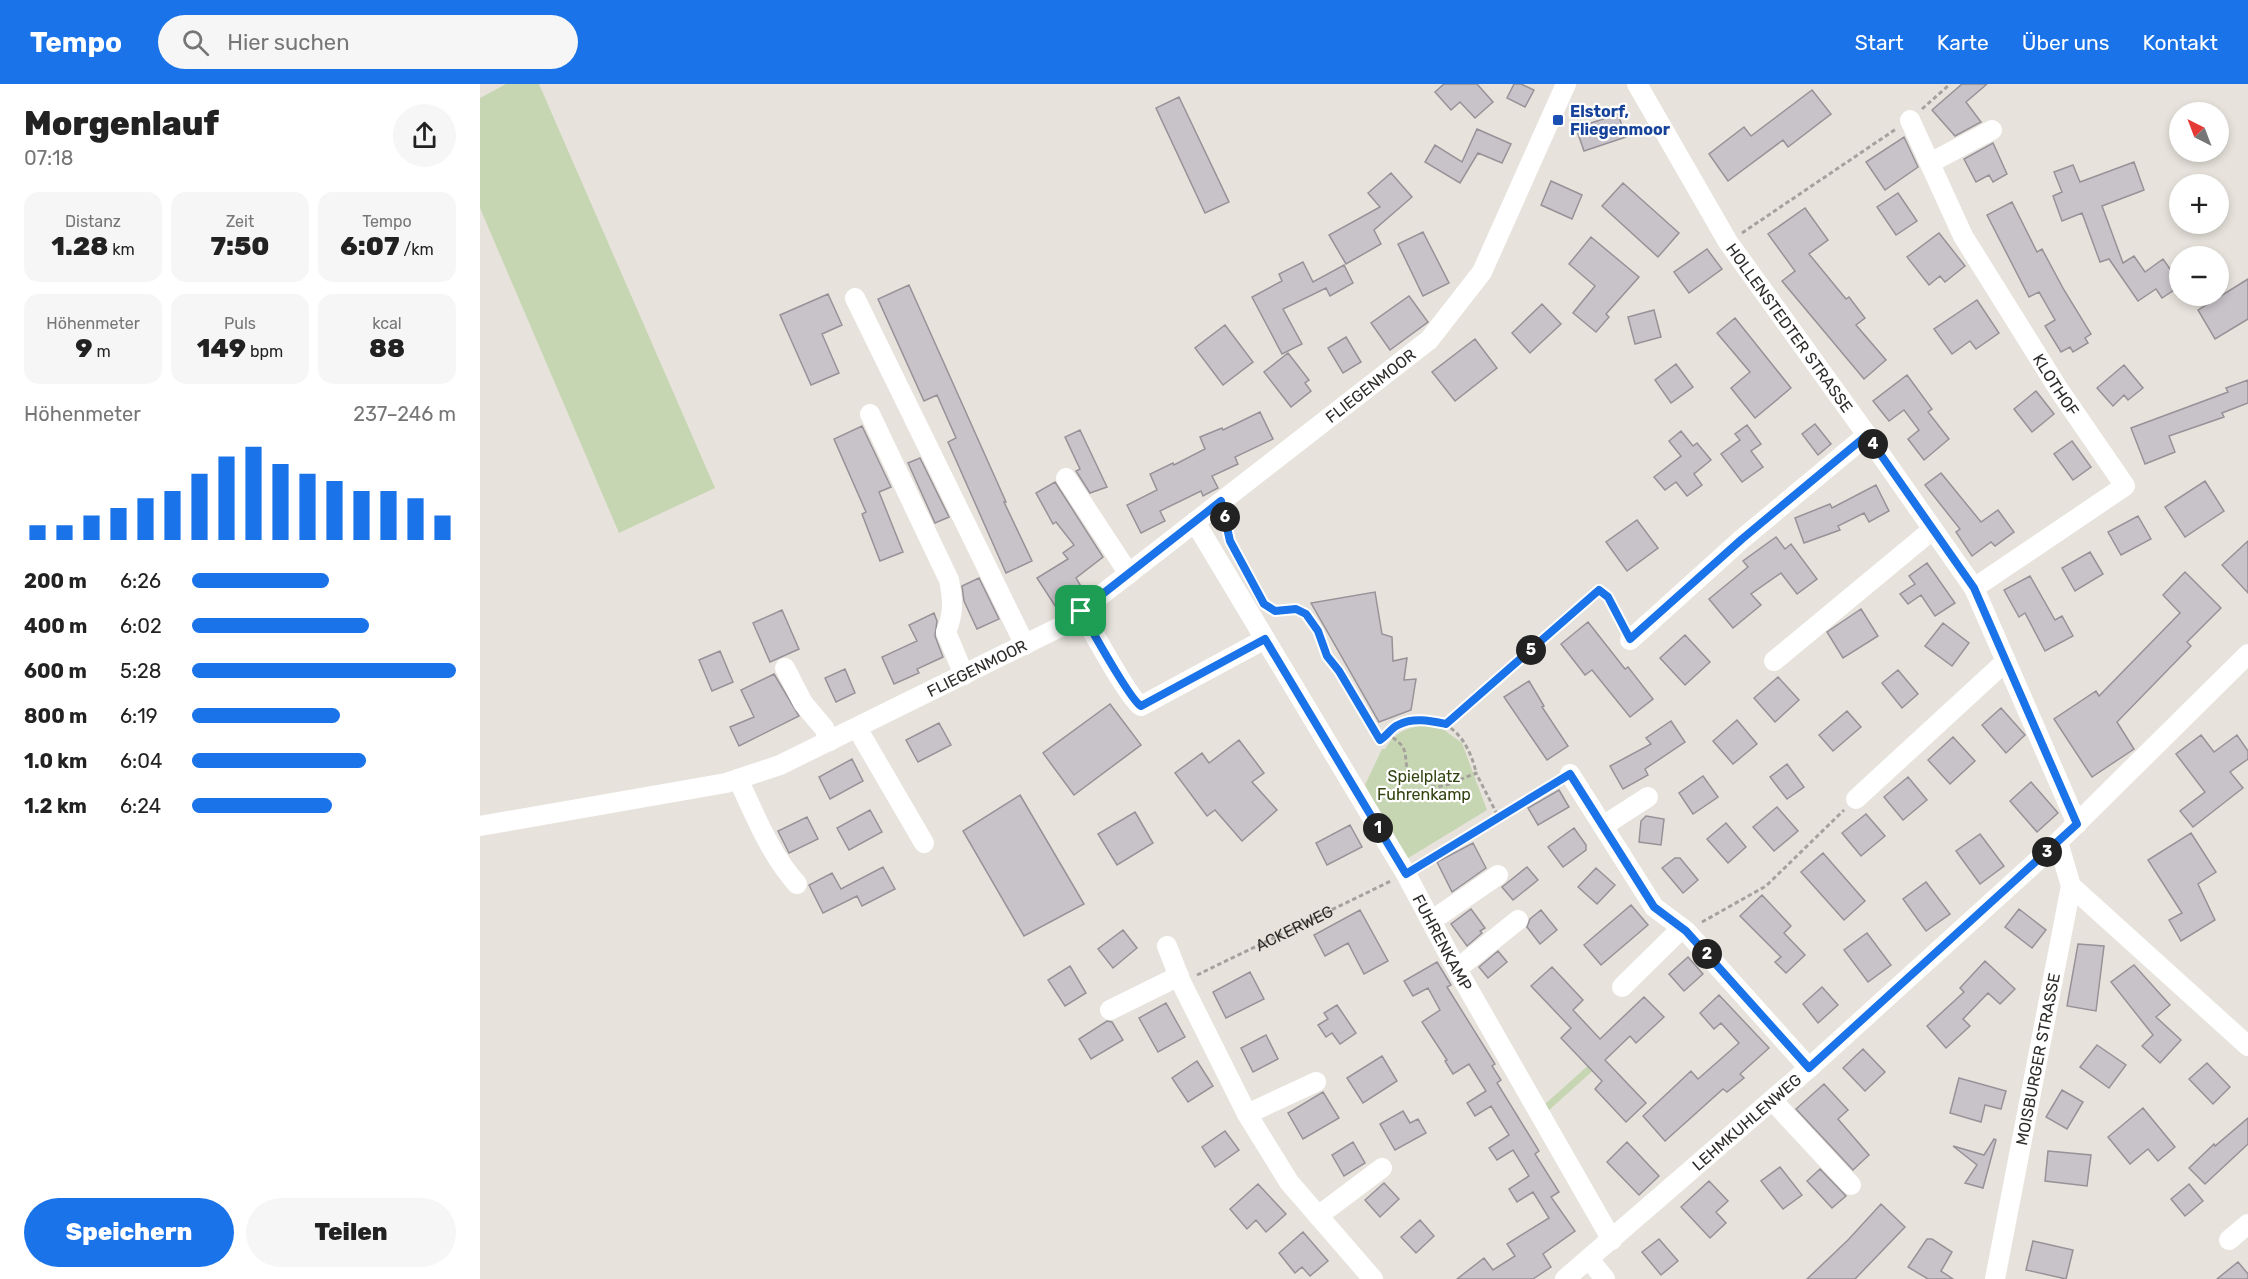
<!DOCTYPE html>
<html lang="de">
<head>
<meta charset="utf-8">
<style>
	:root { --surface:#fff; --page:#f6f6f6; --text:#222; --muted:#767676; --accent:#1a73e8 }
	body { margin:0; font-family:Rubik,sans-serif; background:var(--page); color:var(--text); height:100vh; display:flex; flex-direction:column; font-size:22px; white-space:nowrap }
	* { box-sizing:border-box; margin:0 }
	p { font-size:20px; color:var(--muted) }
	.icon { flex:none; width:33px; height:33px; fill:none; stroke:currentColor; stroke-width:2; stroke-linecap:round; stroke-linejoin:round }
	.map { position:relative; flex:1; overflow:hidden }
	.side { display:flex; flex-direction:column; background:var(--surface); width:480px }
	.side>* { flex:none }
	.needle { width:39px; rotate:318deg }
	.fabs { position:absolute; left:1689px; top:18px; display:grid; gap:12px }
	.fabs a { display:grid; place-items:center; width:60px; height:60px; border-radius:50%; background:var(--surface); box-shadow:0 3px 9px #0003; font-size:30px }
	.pin { position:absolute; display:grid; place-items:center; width:51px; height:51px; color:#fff; margin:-26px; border-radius:12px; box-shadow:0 3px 9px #0006 }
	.km { position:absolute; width:30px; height:30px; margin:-15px; border-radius:50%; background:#222; color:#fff; font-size:16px; line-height:30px; text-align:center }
	.round { display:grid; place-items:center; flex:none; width:63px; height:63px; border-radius:32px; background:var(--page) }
	.headline { display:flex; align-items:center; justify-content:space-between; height:102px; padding:0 24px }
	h1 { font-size:33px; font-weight:800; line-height:45px }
	.stats { display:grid; grid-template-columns:repeat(3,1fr); gap:9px; height:102px; padding:6px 24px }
	.stats div { display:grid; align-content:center; border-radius:15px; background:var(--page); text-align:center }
	.stats b { font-size:26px; font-weight:800 }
	.stats small { font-size:16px; font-weight:400 }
	.stats p { font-size:16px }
	.chart { height:168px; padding:12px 24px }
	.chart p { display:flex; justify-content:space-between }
	.chart svg { width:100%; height:108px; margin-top:6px; stroke:var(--accent); stroke-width:6 }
	.button { display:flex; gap:12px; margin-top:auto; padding:12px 24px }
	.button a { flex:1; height:69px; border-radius:36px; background:var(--accent); color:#fff; font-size:24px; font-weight:800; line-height:69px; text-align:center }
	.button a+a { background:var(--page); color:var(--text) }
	ul { padding:0 24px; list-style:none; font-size:20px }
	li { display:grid; grid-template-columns:96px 72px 1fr; align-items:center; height:45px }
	li i { height:15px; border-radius:8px; background:var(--accent) }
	header { display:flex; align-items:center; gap:36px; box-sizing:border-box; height:84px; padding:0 30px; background:var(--accent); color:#fff }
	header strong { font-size:28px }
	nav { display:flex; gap:33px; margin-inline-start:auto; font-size:21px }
	.search { width:420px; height:54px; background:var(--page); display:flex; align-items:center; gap:15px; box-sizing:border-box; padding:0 21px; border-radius:33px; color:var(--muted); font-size:22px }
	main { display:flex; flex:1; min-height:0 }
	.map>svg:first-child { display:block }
	.green { fill:#c7d6b2 }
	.building { fill:#c8c3c9; stroke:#979298; stroke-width:1.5 }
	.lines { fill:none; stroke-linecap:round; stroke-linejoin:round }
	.path { stroke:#a5a19c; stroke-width:3; stroke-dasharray:4.5 3; stroke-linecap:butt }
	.minor { stroke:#fff; stroke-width:20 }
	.route-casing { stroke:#fff; stroke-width:12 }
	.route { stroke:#1a73e8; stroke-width:8 }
	.transit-dot { fill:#1a4fb4; stroke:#fff; stroke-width:2 }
	.labels { text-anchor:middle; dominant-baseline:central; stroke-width:4.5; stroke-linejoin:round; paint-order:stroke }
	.transit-label { font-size:16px; font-weight:bold; fill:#164399; stroke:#fff; text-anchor:start }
	.street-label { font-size:16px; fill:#2f2d2b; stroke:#fff }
	.park-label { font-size:16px; fill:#31430e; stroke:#fff }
</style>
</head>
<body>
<header>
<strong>Tempo</strong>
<div class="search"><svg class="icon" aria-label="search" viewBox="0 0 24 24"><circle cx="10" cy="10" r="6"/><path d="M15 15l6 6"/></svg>Hier suchen</div>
<nav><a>Start</a><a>Karte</a><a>Über uns</a><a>Kontakt</a></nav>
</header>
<main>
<section class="side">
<div class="headline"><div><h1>Morgenlauf</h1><p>07:18</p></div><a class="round"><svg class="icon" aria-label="share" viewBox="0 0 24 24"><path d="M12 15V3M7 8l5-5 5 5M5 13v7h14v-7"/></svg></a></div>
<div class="stats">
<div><p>Distanz</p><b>1.28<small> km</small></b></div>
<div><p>Zeit</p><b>7:50</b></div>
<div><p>Tempo</p><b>6:07<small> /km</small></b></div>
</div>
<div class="stats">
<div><p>Höhenmeter</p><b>9<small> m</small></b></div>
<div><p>Puls</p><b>149<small> bpm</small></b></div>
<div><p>kcal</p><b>88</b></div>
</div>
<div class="chart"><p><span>Höhenmeter</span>237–246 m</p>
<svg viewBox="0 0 160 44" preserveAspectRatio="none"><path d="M5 44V38M15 44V38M25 44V34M35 44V31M45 44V27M55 44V24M65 44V17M75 44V10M85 44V6M95 44V13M105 44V17M115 44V20M125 44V24M135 44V24M145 44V27M155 44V34"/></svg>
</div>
<ul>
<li><b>200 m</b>6:26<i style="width:52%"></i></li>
<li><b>400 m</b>6:02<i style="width:67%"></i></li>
<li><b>600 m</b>5:28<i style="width:100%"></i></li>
<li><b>800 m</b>6:19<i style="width:56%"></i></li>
<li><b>1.0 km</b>6:04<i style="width:66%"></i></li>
<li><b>1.2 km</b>6:24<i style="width:53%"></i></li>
</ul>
<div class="button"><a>Speichern</a><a>Teilen</a></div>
</section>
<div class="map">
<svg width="1768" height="1195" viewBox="0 0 1768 1195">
	<rect width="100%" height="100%" fill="#e7e3dc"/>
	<path class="green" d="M26,0h33l176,404 -96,45 -139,-325v-110z
		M956,640l26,19 25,67 -82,50 -40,-75 17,-36h3c13,-22 28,-22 51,-25z
		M1120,971l6,4 -58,52 -4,-6z"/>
	<path class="building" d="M964,0h33l16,18 -18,16 -15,-16 -9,8 -16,-18z
		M1034,0h7l13,6 -9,17 -18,-9z
		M1482,0h25l-21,18 15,20 -26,14 -23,-26z
		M1332,6l19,24 -43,33 -5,-7 -55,41 -19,-27 35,-27 7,9z
		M699,13l50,105 -24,11 -49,-105z
		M1138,30l8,23 -42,14 -8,-23z
		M997,45l34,15 -9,19 -24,-10 -18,30 -35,-21 10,-17 27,17z
		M1424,53l14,30 -33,23 -19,-28z
		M1513,59l14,31 -14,8 -4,-7 -13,7 -12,-23z
		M1654,78l10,28 -42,16 21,57 11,-7 11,16 18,-13 17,24v3l-18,12 -6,-9 -18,12 -29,-42 -9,3 -18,-49 -20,8 -9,-25 9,-4 -8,-20 19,-7 7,17z
		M911,89l21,24 -38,33 7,14 -35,20 -17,-29 51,-28 -12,-14z
		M1071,97l31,14 -10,24 -31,-14z
		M1143,99l56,50 -21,24 -56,-51z
		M1418,109l19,28 -21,14 -19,-28z
		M1532,118l25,50 5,-3 22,41 27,44 -6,4 3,5 -15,9 -3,-5 -9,5 -16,-26 10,-6 -16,-28 -10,5 -42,-82z
		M1325,124l23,32 -19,14 37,45 3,-2 16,21 -9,7 30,35 -22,19 -82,-98 13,-10 -27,-37z
		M943,148l26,51 -26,13 -25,-52z
		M1459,149l26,33 -20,16 -5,-6 -11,9 -22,-28z
		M1111,153l48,40 -33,37 3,3 -13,15 -23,-19 22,-27 -26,-22z
		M1227,165l15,20 -33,24 -15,-21z
		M823,178l10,20 31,-17 9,18 -23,13 -4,-8 -43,21 19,35 -20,10 -30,-57 30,-16 -3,-7z
		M1768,195v40l-33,20 -17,-29z
		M429,201l97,217h-2l28,59 -26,12 -58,-131 8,-4 -19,-43 -13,6 -46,-102z
		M348,210l14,31 -20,9 17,39 -28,12 -31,-70z
		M929,212l19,26 -38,28 -19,-27z
		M1497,216l22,33 -23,16 -6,-8 -18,13 -18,-25z
		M1062,220l19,20 -31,29 -18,-20z
		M1174,226l7,27 -26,7 -7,-27z
		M1255,234l56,70 -36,30 -24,-30 19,-16 -33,-39z
		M745,241l28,37 -30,23 -28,-37z
		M866,253l15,25 -18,11 -15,-25z
		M995,255l22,29 -42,33 -23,-29z
		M808,269l21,27 -4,3 6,8 -20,16 -27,-35z
		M1196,280l17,23 -22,16 -16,-23z
		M1644,281l19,23 -15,12 -4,-5 -11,11 -16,-18z
		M1427,291l25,34 -4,3 21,27 -25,21 -16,-21 11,-9 -15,-20 -15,11 -16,-20z
		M1768,296v23l-26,10 2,4 -55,19 6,16 -30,12 -14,-36 97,-36 -2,-4z
		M1556,307l18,23 -22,18 -18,-23z
		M780,328l13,27 -38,18 3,7 -26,12 6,12 -15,8 -2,-5 -41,20 5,10 -24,12 -14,-28 30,-15 -7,-16 23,-11 1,2 31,-16 -5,-12 22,-9 1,2z
		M1335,340l16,20 -13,11 -16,-21z
		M1267,341l14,19 -10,7 12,16 -21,15 -21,-28 19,-14 -5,-6z
		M382,342l29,61 -12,5 24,60 -23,9 -18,-47 4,-2 -32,-73z
		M600,346l27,57 -17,6 -14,-22 4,-2 -15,-32z
		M1201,347l12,15 4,-3 14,17 -17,14 8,11 -15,11 -11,-14 -11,8 -11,-13 27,-21 -12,-15z
		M1592,357l19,26 -18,13 -19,-26z
		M440,374l29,59 -14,6 -27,-60z
		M1461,389l40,49 17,-12 16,22 -19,14 -4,-4 -19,14 -16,-24 4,-3 -35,-44z
		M1725,397l19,30 -39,26 -20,-30z
		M575,398l48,75 -27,21 9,15 -26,19 -22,-34 31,-19 -5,-6 11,-8 -18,-23 -3,2 -17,-31z
		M1396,401l13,26 -20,11 -5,-9 -26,13 2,4 -36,13 -9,-25 35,-14 2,4z
		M1658,432l13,23 -30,16 -13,-23z
		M1157,436l21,28 -31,23 -21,-29z
		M1296,453l9,12 6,-5 26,35 -20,15 -16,-21 -30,21 10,11 -28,23 -24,-29 39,-32 -5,-6z
		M1768,457v52l-26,-28z
		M1610,468l13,22 -28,17 -13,-23z
		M1447,479l28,40 -20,13 -14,-21 -13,9 -8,-10 15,-10 -6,-8z
		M1705,488l36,36 -34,34 4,4 -74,76 17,27 -42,28 -38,-58 42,-28 3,5 81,-83 -17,-18z
		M1550,492l25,44 7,-4 11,20 -28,15 -20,-38 -6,4 -15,-27z
		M499,494l20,41 -22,10 -13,-28 -2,-15z
		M895,508l7,42 10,3 1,24 14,-3 -3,22 12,-1 -5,31 -32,12 -68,-119z
		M1381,525l17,27 -35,22 -16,-26z
		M302,526l17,39 -29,13 -17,-39z
		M454,529l3,8 -2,15 8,21 -26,12 2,4 -25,11 -12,-27 35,-16 -8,-16z
		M1108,538l37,47 3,-2 25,32 -23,18 -38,-47 -7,5 -24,-31z
		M1463,539l26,20 -17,23 -27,-20z
		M1205,551l25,27 -25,23 -25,-27z
		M240,567l13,31 -21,9 -13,-31z
		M365,585l10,24 -19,9 -11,-24z
		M1418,586l20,24 -16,14 -20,-25z
		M294,590l25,42 -60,30 -9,-19 24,-10 -13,-27z
		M1298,593l21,23 -24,22 -21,-24z
		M1049,597l15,25 -2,1 26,39 -21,14 -43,-63z
		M630,620l31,41 -67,50 -31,-42z
		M1521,624l24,27 -19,18 -24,-28z
		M1367,627l14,16 -28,24 -14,-16z
		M1257,636l20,24 -24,20 -20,-23z
		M1191,637l14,21 -40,27 3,6 -25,14 -13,-23 41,-22 -5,-6z
		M459,639l12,22 -33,17 -12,-22z
		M1721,651l13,17 23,-17 11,16v8l-18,13 13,16 -50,39 -13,-16 25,-19 -29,-38z
		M1473,653l22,24 -25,23 -22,-24z
		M759,656l25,33 -12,9 25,28 -35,31 -27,-31 -8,6 -32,-43 27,-20 7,10z
		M372,675l11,22 -33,18 -11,-22z
		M1307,680l17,23 -17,12 -17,-22z
		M1223,692l15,21 -25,17 -14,-21z
		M1428,693l19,23 -24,20 -19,-23z
		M1551,698l27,31 -21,19 -27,-31z
		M1079,706l10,17 -31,18 -10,-17z
		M540,711l64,109 -60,32 -61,-105z
		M1297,723l21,24 -24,20 -21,-24z
		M390,726l12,22 -33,18 -12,-22z
		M655,728l18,31 -36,22 -19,-31z
		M1386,730l19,22 -24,20 -19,-23z
		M1166,732l18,3 -3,26 -22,-3 2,-21z
		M327,733l11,22 -29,14 -11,-22z
		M1246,739l20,24 -18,16 -21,-24z
		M870,741l12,22 -35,18 -11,-22z
		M1094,744l12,17v5l-23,17 -15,-20z
		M1711,749l25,39 -18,12 17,36 -34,21 -12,-21 13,-7 -34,-53z
		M1500,750l24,32 -24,18 -24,-33z
		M993,759l13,25 -34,24 -15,-30z
		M1343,769l42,48 -21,19 -43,-48z
		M1195,774h5l18,22 -15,13 -21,-25z
		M403,783l12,22 -33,17 -5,-10 -34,17 -14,-28 23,-12 9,16z
		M1047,783l11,13 -25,20 -11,-13z
		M1116,784l19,17 -18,19 -19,-17z
		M1446,798l24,32 -24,17 -23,-32z
		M1282,811l29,31 -7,7 21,22 -19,18 -11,-11 6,-5 -41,-41z
		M1151,821l17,20 -47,40 -17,-20z
		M991,825l14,19 -5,3 2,2 -15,13 -16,-22z
		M1539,825l27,21 -14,18 -27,-21z
		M880,826l28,51 -24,13 -16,-31 -23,13 -11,-21z
		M1061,826l16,20 -17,14 -13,-17 3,-8z
		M643,846l14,18 -24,20 -15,-19z
		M1387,849l24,32 -23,17 -24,-32z
		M1598,860l26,2 -8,65 -29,-5z
		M1018,867l9,11 -19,16 -9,-11z
		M1208,873l15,17 -19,17 -15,-17z
		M1505,877l30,28 -15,15 -12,-11 -25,26 7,7 -24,22 -19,-22 37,-34 -4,-4z
		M957,878l14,23 -4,2 48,77 -3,2 9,14 -4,3 42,68 -4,3 24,38 -8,5 24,34 -32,23 8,13 -18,12h-76l27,-21 9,12 22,-14 -8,-12 42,-26 -16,-26 -16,10 -8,-13 20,-13 -16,-26 -16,10 -8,-12 20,-13 -18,-29 -16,10 -8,-13 19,-12 -17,-27 -16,10 -8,-13 2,-1 -25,-38 18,-12 -12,-22 -15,8 -9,-15z
		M1654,881l36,40 -14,12 25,23 -21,23 -18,-17 11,-11 -42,-53z
		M590,882l16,27 -21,13 -17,-26z
		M1072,883l31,33 -10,10 27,29 44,-42 20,20 -28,26 -6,-7 -25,24 41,43 -20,19 -31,-33 7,-8 -41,-43 10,-10 -40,-42z
		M770,888l14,27 -38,19 -13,-26z
		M1342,903l16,18 -20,18 -15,-19z
		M1239,911l50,53 -29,26 4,4 -17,14 -4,-3 -58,52 -22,-25 48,-45 7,8 41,-36 -18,-20 -7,6 -14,-16z
		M686,919l19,34 -27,15 -19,-34z
		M857,921l19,28 -16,11 -8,-11 -6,4 -8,-12 10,-6 -4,-6z
		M627,937l5,1 11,18 -32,19 -12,-20z
		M786,951l12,24 -25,13 -12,-24z
		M1617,961l29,20 -17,23 -29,-21z
		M1383,965l22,23 -20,19 -22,-23z
		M902,972l15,25 -34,22 -16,-25z
		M717,977l16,25 -25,16 -16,-24z
		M1727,979l23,24 -17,17 -24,-25z
		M1479,994l47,13 -5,18 -16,-4 -4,17 -31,-9z
		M1344,1000l24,26 -10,9 31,36 -16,15 -57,-61z
		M1582,1006l21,12 -16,27 -21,-12z
		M843,1008l16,26 -36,21 -15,-26z
		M1663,1024l32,39 -17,14 -10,-12 -18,15 -22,-27z
		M923,1027l7,12 8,-4 8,14 -31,17 -15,-26z
		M1768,1034v26l-43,40 -16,-16 25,-24 1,2z
		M745,1047l14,19 -24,17 -13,-20z
		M1514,1055l2,1 -13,48 -18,-5 12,-18 -24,-19 31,9z
		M873,1058l12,21 -21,13 -12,-21z
		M1147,1058l32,34 -20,19 -32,-33z
		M1568,1067l43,4 -4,31 -42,-5z
		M1300,1083l22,28 -19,14 -22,-28z
		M1340,1085l26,27 -14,12 -25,-27z
		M1229,1097l19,20 -12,11 10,11 -16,15 -29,-31z
		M904,1099l15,16 -19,18 -15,-17z
		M778,1100l28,30 -20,18 -10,-12 -9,9 -17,-20z
		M1709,1100l14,17 -18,15 -14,-17z
		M1401,1120l24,23 -50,52h-48l41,-39z
		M940,1136l14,16 -18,17 -15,-16z
		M823,1148l25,29 -18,15 -8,-9 -7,6 -16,-20z
		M1179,1155l19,22 -17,14 -19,-23z
		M1447,1155h5l20,13 -11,19 12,8h-25l-20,-12z
		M1553,1157l40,9 -7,29 -40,-9z
		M1758,1178l10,12v5h-31z"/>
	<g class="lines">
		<g class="path">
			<path d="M1442,25l28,-25"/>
			<path d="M1262,149l154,-104"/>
			<path d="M746,436l3,21 5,9"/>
			<path d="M786,521c15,9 27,0 39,9 14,11 14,30 24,44 18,27 35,54 51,82l9,-5c21,14 14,16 19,38 24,24 41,11 68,0l23,45"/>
			<path d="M966,640l153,-134 9,7 14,27"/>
			<path d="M909,651c7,-10 12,-11 24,-13 37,-8 55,18 63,50"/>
			<path d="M940,781l136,-82"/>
			<path d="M1222,838l64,-36 78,-76"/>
			<path id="s1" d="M717,891l194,-94"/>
		</g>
		<g class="minor">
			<path id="s2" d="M1157,0l91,158 139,193 107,153 103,236"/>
			<path id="s3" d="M1430,36l53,116 96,154 66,96 -151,102"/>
			<path d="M1450,79l62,-33"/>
			<path d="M375,214l170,347"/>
			<path d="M390,330l79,166c4,20 5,33 -3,52l18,43"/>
			<path d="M586,394l63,96"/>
			<path id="s4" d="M715,438l211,352 48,90 158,276"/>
			<path d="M601,527c9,16 49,89 60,95l124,-67"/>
			<path d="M1150,556l112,-101 125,-104"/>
			<path d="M1294,577l158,-131"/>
			<path d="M305,584l18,35 21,25 6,13"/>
			<path d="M377,644l67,115"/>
			<path d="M1090,690l84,133 32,24 123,137"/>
			<path d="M258,695c17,36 32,75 59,105"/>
			<path d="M1376,715l150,-138"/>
			<path id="s5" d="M0,742l246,-43 54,-18 280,-138 369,-287 53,-68 84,-188"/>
			<path d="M1123,742l45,-29"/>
			<path d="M1591,802l177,160"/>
			<path d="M951,837l67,-46"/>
			<path d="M687,862l14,36 66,132 42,68 84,97"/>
			<path d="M977,885l61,-49"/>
			<path d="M1142,903l60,-59"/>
			<path d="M630,926l69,-34"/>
			<path d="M1292,1016l79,85"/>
			<path d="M767,1030l69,-32"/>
			<path d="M838,1132l64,-48"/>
			<path d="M1749,1156l19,-16"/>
			<path d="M1109,1175l16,20"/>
			<path id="s6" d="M1085,1195l244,-211 249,-226 190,-188"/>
			<path id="s7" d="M1515,1195l76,-393 -13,-44"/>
		</g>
	</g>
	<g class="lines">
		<g class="route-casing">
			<path id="route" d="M1387,351l107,153 103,236 -268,244 -123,-137 -32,-24 -84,-133 -164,100 -141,-235 -124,67c-11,-6 -51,-79 -60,-95l140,-110 9,40 34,63 11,7 21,-2 10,5 12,17 9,25 12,15 41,69c7,-4 12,-13 18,-15 15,-8 33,-4 48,-1l153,-134 9,7 22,42 112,-100z"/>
		</g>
		<use href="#route" class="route"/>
	</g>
	<rect class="transit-dot" x="1072" y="30" width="12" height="12" rx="3"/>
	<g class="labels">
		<g class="transit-label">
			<text x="1090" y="27">Elstorf,<tspan x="1090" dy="18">Fliegenmoor</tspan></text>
		</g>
		<g class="street-label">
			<text stroke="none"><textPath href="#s2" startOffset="288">HOLLENSTEDTER STRASSE</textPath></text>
			<text stroke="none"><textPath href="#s5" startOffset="1012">FLIEGENMOOR</textPath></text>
			<text stroke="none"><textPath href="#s3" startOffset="303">KLOTHOF</textPath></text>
			<text stroke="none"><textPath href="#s5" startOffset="526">FLIEGENMOOR</textPath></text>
			<text stroke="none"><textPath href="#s1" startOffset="108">ACKERWEG</textPath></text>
			<text stroke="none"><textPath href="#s4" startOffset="488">FUHRENKAMP</textPath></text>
			<text stroke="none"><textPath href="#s7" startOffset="224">MOISBURGER STRASSE</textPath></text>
			<text stroke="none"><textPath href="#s6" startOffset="240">LEHMKUHLENWEG</textPath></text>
		</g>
		<g class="park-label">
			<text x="944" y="692">Spielplatz<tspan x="944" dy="18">Fuhrenkamp</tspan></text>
		</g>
	</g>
</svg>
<div class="fabs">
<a><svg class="needle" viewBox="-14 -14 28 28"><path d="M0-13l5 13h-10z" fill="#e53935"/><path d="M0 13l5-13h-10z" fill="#767676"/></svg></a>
<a>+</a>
<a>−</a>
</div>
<div class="pin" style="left:601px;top:527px;background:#1e9e55"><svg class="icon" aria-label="arrive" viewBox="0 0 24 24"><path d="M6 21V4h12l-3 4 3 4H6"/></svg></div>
<b class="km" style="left:898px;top:744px">1</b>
<b class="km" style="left:1227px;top:870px">2</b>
<b class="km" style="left:1567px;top:768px">3</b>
<b class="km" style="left:1393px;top:360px">4</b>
<b class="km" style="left:1051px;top:566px">5</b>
<b class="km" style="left:745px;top:433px">6</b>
</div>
</main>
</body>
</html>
